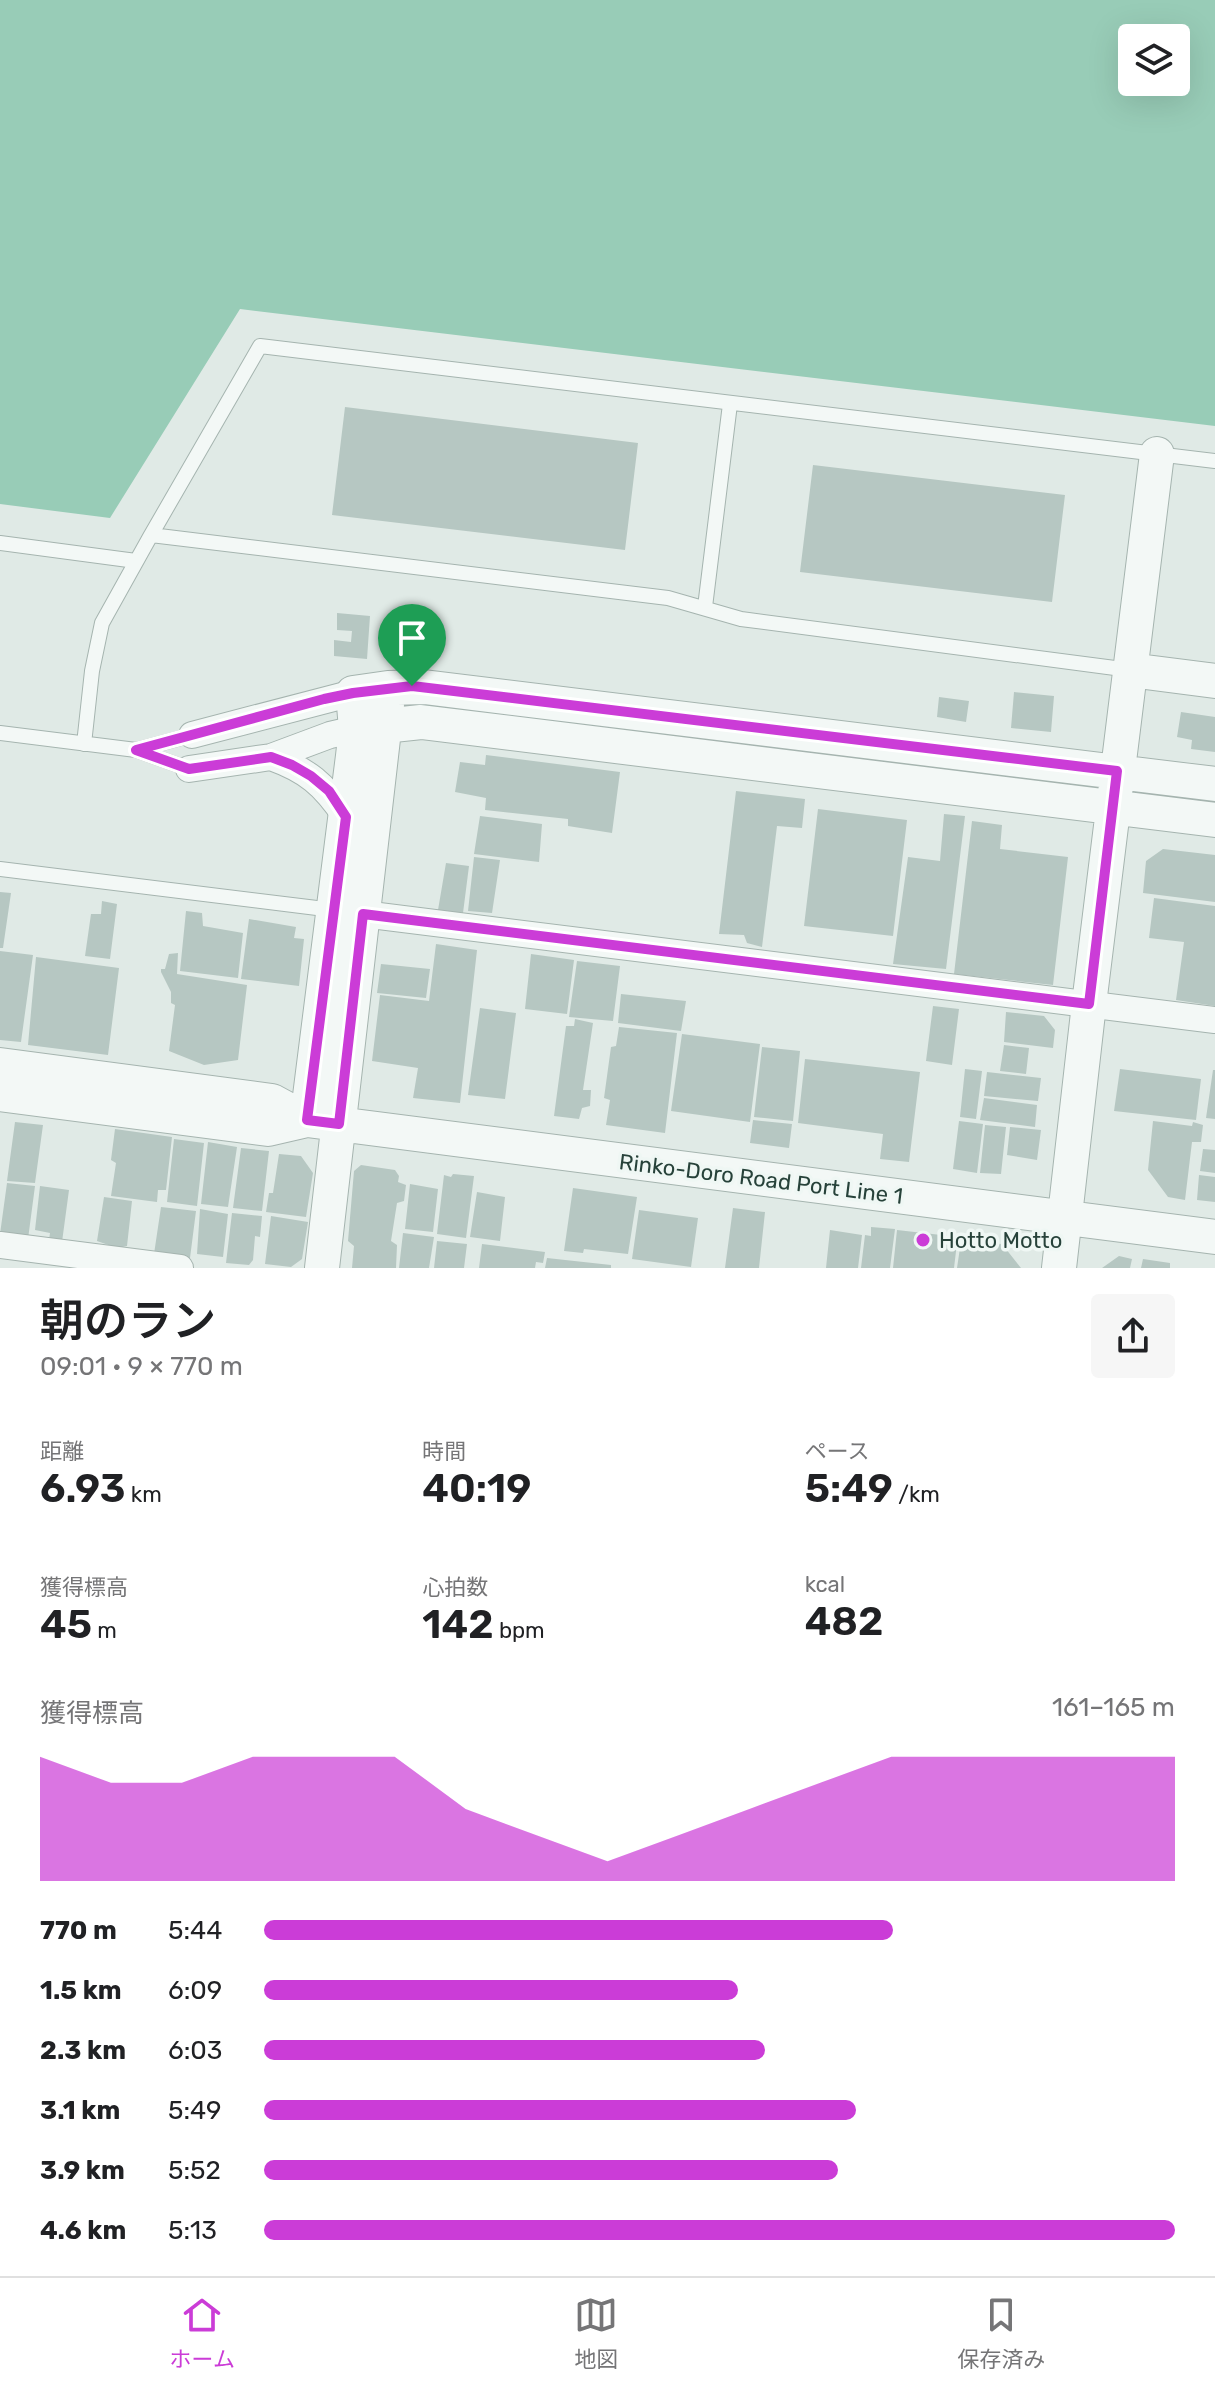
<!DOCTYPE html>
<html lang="ja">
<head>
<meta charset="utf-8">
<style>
	:root { --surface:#fff; --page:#f6f6f6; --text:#202124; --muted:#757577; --line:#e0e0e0; --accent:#cb3cd7 }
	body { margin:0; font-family:Rubik,"Noto Sans JP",sans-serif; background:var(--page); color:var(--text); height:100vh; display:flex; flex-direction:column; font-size:30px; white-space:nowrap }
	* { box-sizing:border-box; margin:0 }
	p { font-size:26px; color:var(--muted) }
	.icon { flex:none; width:44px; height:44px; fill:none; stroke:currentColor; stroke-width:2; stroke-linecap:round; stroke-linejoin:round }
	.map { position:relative; height:1268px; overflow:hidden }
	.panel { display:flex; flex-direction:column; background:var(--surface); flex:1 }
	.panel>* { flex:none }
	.controls { position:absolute; left:1118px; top:24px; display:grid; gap:16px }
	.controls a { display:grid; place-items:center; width:72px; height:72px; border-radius:8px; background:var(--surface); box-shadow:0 8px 32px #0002; font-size:40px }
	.pin { position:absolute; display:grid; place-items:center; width:68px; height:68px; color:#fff; margin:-82px -34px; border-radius:50% 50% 50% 0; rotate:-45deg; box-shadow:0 0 8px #0007 }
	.pin .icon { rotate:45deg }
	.round { display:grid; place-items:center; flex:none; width:84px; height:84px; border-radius:8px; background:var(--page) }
	.summary { display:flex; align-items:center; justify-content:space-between; height:136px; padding:0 40px }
	h1 { font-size:44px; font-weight:600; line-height:60px }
	.figures { display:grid; grid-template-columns:repeat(3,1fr); gap:12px; height:136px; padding:8px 40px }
	.figures div { display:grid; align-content:center }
	.figures b { font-size:40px; font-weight:600 }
	.figures small { font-size:22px; font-weight:400 }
	.figures p { font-size:22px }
	.chart { height:224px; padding:16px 40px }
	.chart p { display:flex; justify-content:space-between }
	.chart svg { width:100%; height:144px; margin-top:8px; fill:var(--accent); opacity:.7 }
	ul { padding:0 40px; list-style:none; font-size:26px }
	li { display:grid; grid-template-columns:128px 96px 1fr; align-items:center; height:60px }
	li i { height:20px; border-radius:10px; background:var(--accent) }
	.tab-bar { display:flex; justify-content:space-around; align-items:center; height:112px; border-top:2px solid var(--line); background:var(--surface); font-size:22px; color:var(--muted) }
	.tab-bar a { display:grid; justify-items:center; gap:4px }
	.tab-bar .selected { color:var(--accent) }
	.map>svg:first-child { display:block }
	.water { fill:#98ccb7; fill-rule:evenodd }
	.building { fill:#b6c7c2 }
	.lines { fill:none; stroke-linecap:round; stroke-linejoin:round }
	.service-casing { stroke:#a5b4af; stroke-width:16 }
	.minor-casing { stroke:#a5b4af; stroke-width:28 }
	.tertiary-casing { stroke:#a5b4af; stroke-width:36 }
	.service { stroke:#f3f8f6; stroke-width:14 }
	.minor { stroke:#f3f8f6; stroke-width:26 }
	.tertiary { stroke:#f3f8f6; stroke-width:34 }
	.route-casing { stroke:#fff; stroke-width:16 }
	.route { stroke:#cb3cd7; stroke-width:10 }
	.poi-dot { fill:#cb3cd7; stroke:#eff7f4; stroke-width:3 }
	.labels { text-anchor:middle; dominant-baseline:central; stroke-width:7; stroke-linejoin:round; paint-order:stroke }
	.street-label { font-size:22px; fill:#27423a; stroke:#eff7f4 }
	.poi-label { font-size:22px; fill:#27423a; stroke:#eff7f4; text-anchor:start }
</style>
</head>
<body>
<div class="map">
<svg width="1215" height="1268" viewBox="0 0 1215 1268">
	<rect width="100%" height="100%" fill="#e0eae6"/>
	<path class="water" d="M0,0h1215v426l-975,-117 -130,209 -110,-14zM1132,38h44v44h-44z"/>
	<path class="building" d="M345,407l293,36 -13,107 -293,-35z
		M813,465l252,30 -13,107 -252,-30z
		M337,613l33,3 -3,43 -33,-3v-16l17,2 1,-11 -15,-1z
		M1014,692l40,4 -3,36 -40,-4z
		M939,697l30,4 -3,21 -29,-5z
		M1181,712l34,5v35l-24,-3 1,-9 -15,-3z
		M486,755l134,17 -8,61 -44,-7v-7l-83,-9 1,-12 -31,-6 5,-30 25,3z
		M736,791l69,8 -3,29 -25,-2 -15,121 -15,-4 -3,-8 -25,-1z
		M818,809l89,11 -14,116 -89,-10z
		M944,814l21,2 -19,153 -53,-5 15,-107 32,4z
		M480,816l62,8 -3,38 -65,-8z
		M972,821l30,4 -2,24 68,8 -15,128 -99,-11z
		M1163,849l52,6v47l-72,-9 3,-32z
		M474,857l26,3 -8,53 -24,-2z
		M446,863l23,3 -6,47 -25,-3z
		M0,892l11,1 -8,55h-3z
		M1154,898l61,8v100l-39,-6 8,-58 -35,-4z
		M102,901l15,3 -7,55 -25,-3 6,-42h10z
		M186,911l16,2 1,13 40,7 -5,45 -58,-7z
		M249,919l47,8 -2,11 10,1 -5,47 -58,-7z
		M436,944l41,6 -17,153 -47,-5 5,-30 -46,-7 8,-66 49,6z
		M0,951l33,4 -12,87 -21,-2z
		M178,953l-1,21 70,11 -9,75 -34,5 -35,-14 6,-46 -4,-2v-11l-10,-20v-3h4l4,-15z
		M531,954l43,6 -7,54 -42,-5z
		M36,957l83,11 -11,87 -80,-10z
		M577,961l43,5 -7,55 -44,-4z
		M381,964l49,5 -4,29 -49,-5z
		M621,994l65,7 -5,30 -63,-8z
		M933,1006l26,3 -7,56 -26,-4z
		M480,1008l36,5 -11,86 -37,-4z
		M1006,1012l38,4 11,14 -2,18 -49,-6z
		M575,1019l18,4 -10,67h8l-1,16 -8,2 -3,11 -25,-3 12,-90h8z
		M619,1027l58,6 -12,100 -59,-8 4,-25 -6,-2 7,-51 5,-1z
		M682,1034l78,10 -10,78 -79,-11z
		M1004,1045l25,3 -3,26 -26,-3z
		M762,1047l38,4 -7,70 -39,-4z
		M805,1059l115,13 -11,90 -29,-3 3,-25 -85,-11z
		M965,1069l17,2 -6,48 -16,-2z
		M1120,1069l81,10 -5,41 -82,-9z
		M1213,1070h2v49l-9,-1z
		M987,1072l54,6 -3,23 -54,-5z
		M984,1098l53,7 -2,22 -55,-7z
		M753,1120l39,4 -3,24 -39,-5z
		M959,1121l24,3 -6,49 -24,-4z
		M1153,1121l39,5 1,-4 10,3 -2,17h-9l-7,58 -17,-3 -20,-27z
		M15,1122l28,3 -8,58 -28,-2z
		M985,1125l21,2 -5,47 -21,-1z
		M1010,1127l31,3 -4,30 -30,-5z
		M115,1129l57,8 -6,53h-8l-1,12 -46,-6 5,-33 -5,-3z
		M174,1139l30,4 -7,63 -30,-4z
		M208,1142l29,5 -9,60 -27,-3z
		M241,1148l28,3 -7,60 -29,-3z
		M1203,1149l12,1v23l-15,-2z
		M279,1154l22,2 12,17 -7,44 -40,-5 3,-19h4z
		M361,1165l34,5 4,6 -1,6 8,3 -2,16 -7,2 -6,38 6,4 -1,23h-44l2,-22 -6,-5 6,-70z
		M453,1174l21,2 -8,62 -29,-4 7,-59 7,2z
		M1199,1175l16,2v25l-18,-2z
		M7,1183l28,3 -7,53 -28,-5z
		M410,1184l28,5 -5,43 -28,-3z
		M40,1186l29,4 -7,52 -13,-2 1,-7 -15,-3z
		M573,1188l64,9 -9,57 -44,-5 -1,4 -19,-2z
		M477,1192l28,5 -5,44 -30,-4z
		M104,1197l28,4 -5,45 -10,2 -20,-7z
		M161,1207l35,4 -6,47 -36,-4z
		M733,1208l32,4 -6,56h-34z
		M200,1209l28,5 -5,43 -26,-3z
		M639,1210l59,8 -7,49 -59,-8z
		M232,1213l30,3 -2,21 -5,-1 -2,24 -4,5 -23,-2z
		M271,1216l37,6 -6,37 -11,8 -26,-3z
		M871,1227l24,2 -5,39h-29l4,-33 6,1z
		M830,1230l32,5 -4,33h-32z
		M897,1230l53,6 -1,6 8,1 -3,25h-61z
		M403,1233l31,4 -5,31h-30z
		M437,1241l30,3 -3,24h-30z
		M961,1241l41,3 19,24h-64z
		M482,1244l63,8 -2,11 -7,-1 -1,6h-56z
		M1119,1256l13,3 -2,9h-28z
		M547,1258l64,7v3h-66z
		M1143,1259l27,4v5h-29z"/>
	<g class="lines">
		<g class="service-casing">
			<path id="service" d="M151,535l109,-189 955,115
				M0,543l136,18
				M705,607l25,-203
				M0,733l136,17 53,19
				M84,744l8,-73 10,-48 49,-88 517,63 73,21 389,51
				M136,750l56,-15
				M0,869l333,41"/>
		</g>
		<g class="minor-casing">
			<path id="minor" d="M192,735l161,-42
				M271,757c36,13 53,27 75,60
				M189,769l82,-12 59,-22 26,-6
				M363,914l852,106
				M0,1245l180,23"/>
		</g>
		<g class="tertiary-casing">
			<path id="tertiary" d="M1130,670l85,11
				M356,729l65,-7 794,98
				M0,1065l272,36 35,19
				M0,1094l268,35 39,-9 908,117
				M307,1120l46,-364 3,-27 -3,-36 35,-5 36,-1 791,97
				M322,1268l65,-564
				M1059,1268l30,-264 68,-550"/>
		</g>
		<use href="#service" class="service"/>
		<use href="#minor" class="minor"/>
		<use href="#tertiary" class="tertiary"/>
	</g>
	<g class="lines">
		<g class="route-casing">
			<path id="route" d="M412,686l705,85 -28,233 -726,-90 -24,210 -32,-4 39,-303 -17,-26 -18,-15 -19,-11 -21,-8 -82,12 -53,-19 188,-51 29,-6z"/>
		</g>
		<use href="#route" class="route"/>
	</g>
	<circle class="poi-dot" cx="923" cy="1240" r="8"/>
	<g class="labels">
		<g class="street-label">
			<text transform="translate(761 1179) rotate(7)">Rinko-Doro Road Port Line 1</text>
		</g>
		<g class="poi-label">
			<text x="939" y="1240">Hotto Motto</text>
		</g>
	</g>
</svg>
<div class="controls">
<a><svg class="icon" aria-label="layers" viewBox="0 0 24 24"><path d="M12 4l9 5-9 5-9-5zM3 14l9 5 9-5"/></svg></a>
</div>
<div class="pin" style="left:412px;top:686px;background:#1e9e55"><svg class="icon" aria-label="arrive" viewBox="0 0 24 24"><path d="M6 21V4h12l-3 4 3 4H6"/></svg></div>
</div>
<section class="panel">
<div class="summary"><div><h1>朝のラン</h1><p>09:01 · 9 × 770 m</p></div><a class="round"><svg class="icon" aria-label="share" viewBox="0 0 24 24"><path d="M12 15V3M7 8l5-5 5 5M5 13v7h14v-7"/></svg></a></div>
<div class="figures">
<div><p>距離</p><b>6.93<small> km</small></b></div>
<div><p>時間</p><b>40:19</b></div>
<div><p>ペース</p><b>5:49<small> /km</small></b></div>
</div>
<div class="figures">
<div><p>獲得標高</p><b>45<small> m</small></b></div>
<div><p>心拍数</p><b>142<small> bpm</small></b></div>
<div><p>kcal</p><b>482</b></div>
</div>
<div class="chart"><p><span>獲得標高</span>161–165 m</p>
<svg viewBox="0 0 160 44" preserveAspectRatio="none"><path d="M0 44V6L10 14L20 14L30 6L40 6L50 6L60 22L70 30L80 38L90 30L100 22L110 14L120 6L130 6L140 6L150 6L160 6V44z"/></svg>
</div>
<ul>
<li><b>770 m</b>5:44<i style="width:69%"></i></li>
<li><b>1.5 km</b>6:09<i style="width:52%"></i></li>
<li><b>2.3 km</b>6:03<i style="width:55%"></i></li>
<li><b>3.1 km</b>5:49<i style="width:65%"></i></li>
<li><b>3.9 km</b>5:52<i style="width:63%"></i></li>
<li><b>4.6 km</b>5:13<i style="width:100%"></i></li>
</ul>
</section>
<nav class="tab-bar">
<a class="selected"><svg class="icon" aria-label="home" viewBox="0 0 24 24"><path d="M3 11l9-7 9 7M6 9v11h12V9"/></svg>ホーム</a>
<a><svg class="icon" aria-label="map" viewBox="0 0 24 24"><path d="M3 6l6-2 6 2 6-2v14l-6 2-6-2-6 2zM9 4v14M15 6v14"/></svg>地図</a>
<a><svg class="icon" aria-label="saved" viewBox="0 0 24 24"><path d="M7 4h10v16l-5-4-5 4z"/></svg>保存済み</a>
</nav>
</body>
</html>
